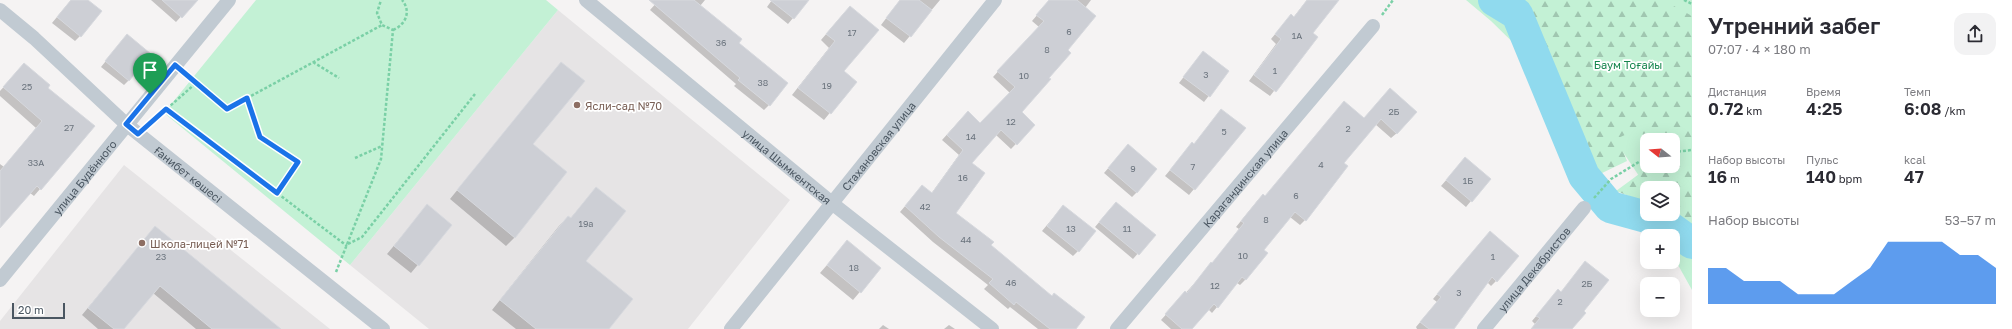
<!DOCTYPE html>
<html lang="ru">
<head>
<meta charset="utf-8">
<style>
	:root { --surface:#fff; --page:#f2f2f3; --text:#2b2b33; --muted:#7c7c81; --accent:#1a73e8 }
	body { margin:0; font-family:"Golos Text",sans-serif; background:var(--page); color:var(--text); height:100vh; display:flex; flex-direction:column; font-size:15px; white-space:nowrap }
	* { box-sizing:border-box; margin:0 }
	p { font-size:13px; color:var(--muted) }
	.icon { flex:none; width:22px; height:22px; fill:none; stroke:currentColor; stroke-width:2; stroke-linecap:round; stroke-linejoin:round }
	.map { position:relative; flex:1; overflow:hidden }
	.details { display:flex; flex-direction:column; background:var(--surface); width:320px }
	.details>* { flex:none }
	.needle { width:26px; rotate:287deg }
	.tools { position:absolute; left:1640px; top:133px; display:grid; gap:8px }
	.tools a { display:grid; place-items:center; width:40px; height:40px; border-radius:8px; background:var(--surface); box-shadow:0 4px 16px #0002; font-size:20px }
	.scale { position:absolute; left:12px; bottom:10px; width:53px; box-sizing:border-box; padding-left:4px; border:2px solid #4a5661; border-top:0; font-size:11px; line-height:14px; white-space:nowrap; color:#4a5661; -webkit-text-stroke:3px #fff; paint-order:stroke }
	.pin { position:absolute; display:grid; place-items:center; width:34px; height:34px; color:#fff; margin:-41px -17px; border-radius:50% 50% 50% 0; rotate:-45deg; box-shadow:0 0 4px #0007 }
	.pin .icon { rotate:45deg }
	.round { display:grid; place-items:center; flex:none; width:42px; height:42px; border-radius:12px; background:var(--page) }
	.overview { display:flex; align-items:center; justify-content:space-between; height:68px; padding:0 16px }
	h1 { font-size:22px; font-weight:600; line-height:30px }
	.stats { display:grid; grid-template-columns:repeat(3,1fr); gap:6px; height:68px; padding:4px 16px }
	.stats div { display:grid; align-content:center }
	.stats b { font-size:17px; font-weight:600 }
	.stats small { font-size:11px; font-weight:400 }
	.stats p { font-size:11px }
	.chart { height:112px; padding:8px 16px }
	.chart p { display:flex; justify-content:space-between }
	.chart svg { width:100%; height:72px; margin-top:4px; fill:var(--accent); opacity:.7 }
	main { display:flex; flex:1; min-height:0 }
	.map>svg:first-child { display:block }
	.education { fill:#e6e4e5 }
	.green { fill:#c3f1d5; fill-rule:evenodd }
	.forest { fill:url(#forest-firs) }
	.shadow { fill:#0003 }
	.lines { fill:none; stroke-linecap:round; stroke-linejoin:round }
	.river { stroke:#90daee; stroke-width:32 }
	.building { fill:#cdcfd5; stroke:#d7d9de }
	.path { stroke:#7ad0a6; stroke-width:2.5; stroke-dasharray:3 2; stroke-linecap:butt }
	.street { stroke:#c1cad2; stroke-width:14 }
	.route-casing { stroke:#fff; stroke-width:8 }
	.route { stroke:#1a73e8; stroke-width:5 }
	.education-dot { fill:#8d6e63; stroke:#fff; stroke-width:1.5 }
	.labels { text-anchor:middle; dominant-baseline:central; stroke-width:3.5; stroke-linejoin:round; paint-order:stroke }
	.number-label { font-size:9px; fill:#6b747e }
	.park-label { font-size:11px; fill:#17864f; stroke:#fff }
	.education-label { font-size:11px; fill:#785e54; stroke:#fff; text-anchor:start }
	.street-label { font-size:11px; fill:#4a5661; stroke:#fff }
</style>
</head>
<body>
<main>
<div class="map">
<svg width="1692" height="329" viewBox="0 0 1692 329">
	<defs>
		<pattern id="forest-firs" width="22" height="20" patternUnits="userSpaceOnUse"><rect width="22" height="20" fill="#c3f1d5"/><path d="M5 1l3.5 6h-7zM16 11l3.5 6h-7z" fill="#a0c6b0"/></pattern>
	</defs>
	<rect width="100%" height="100%" fill="#f5f3f3"/>
	<path class="education" d="M558,10l232,190 -102,129h-259l-79,-64z
		M124,165l206,164h-330v-8z"/>
	<path class="green" d="M256,0h290l12,10 -208,255 -186,-152z
		M1466,0h226v290l-19,-34v-20h-8l-7,-22h15v-26h-26l-28,-42 -128,-125zM1647,140h26v26h-26z"/>
	<path class="forest" d="M1522,0h141l29,16v125l-19,4v-5h-26v9l-6,-21 -23,10 9,23 -27,13 -11,-12 -60,-158z
		M1692,157v70l-20,-13 1,-26h-26v15l-31,-12 34,-25h23v-6z"/>
	<path class="shadow" d="M71,0h16l-7,36 -5,5 -23,-18z
		M151,0h45l-20,22z
		M659,0h46l-5,6 38,37 31,62 -5,5 -30,-24 2,-2 -86,-74z
		M772,0h36l-20,24 -21,-17z
		M900,0h40l-36,43 -23,-18z
		M1050,0h41l-6,8 -19,42 -46,62 14,13 -23,24 -15,-14 -26,28 -15,50 119,116h-36l-28,-22 -2,2 -24,-20 4,-4 -55,-43 -33,-30 17,-20 14,2 28,-39 -17,-15 20,-22 18,6 30,-31 -17,-16 46,-50 -7,-6z
		M1307,0h31l-26,33 5,4 -47,59 -21,-15 27,-37 -5,-5 15,-18 7,-3z
		M844,13l-2,59 13,10 -31,38 -32,-25 37,-47 -8,-8z
		M122,41l7,39 -5,5 -23,-18z
		M1203,52l25,19 -24,31 -25,-19z
		M561,63l-30,81 -16,93 -9,9 -56,-47z
		M18,71l28,17 -6,101 -6,7 -4,-3 -30,33v-62l4,3 32,-39 -36,-32v-5z
		M1385,95l12,38 -6,5 -16,-14 -32,39 -38,57 -5,5 -10,-8 -27,33 4,3 -22,27 -5,5 -3,-2 -25,30 -4,-4 -17,20h-20l-10,-9 51,-56 27,-35 -3,-2 22,-27 5,-5 2,2 99,-78z
		M1245,128l-56,67 -24,-19 27,-32 2,1z
		M1123,151l14,41 -5,5 -28,-24z
		M1460,164l29,15 -23,28 -25,-21z
		M596,188l-12,74 24,67h-92l-24,-19 67,-84 9,-9 2,2z
		M427,206l24,19 -40,48 -24,-19z
		M1063,206l15,45 -5,5 -31,-25z
		M1111,208l43,27 -21,24 -38,-32z
		M155,227l124,102h-83l-43,-36 -30,36h-25l-16,-14z
		M1485,238l11,43 -5,5 -4,-4 -35,47h-35l-1,-2 21,-25 -4,-3z
		M847,242l33,26 -27,32 -33,-27z
		M1553,296l29,15 -11,18h-40l4,-5 -3,-3z
		M883,325l6,4h-10z
		M949,325l6,4h-11z"/>
	<g class="lines">
		<path class="river" d="M1494,0l23,14 67,162 26,31 51,14 31,22"/>
	</g>
	<path class="building" d="M71,0h17l14,11 -21,26 -24,-20z
		M162,0h36l-16,18z
		M649,0h45l48,39 -3,4 49,40 -18,23 -32,-26 2,-2z
		M770,0h39l-15,19z
		M900,0h19l13,10 -21,27 -25,-19z
		M1049,0h28l19,16 -28,34 3,3 -22,25 2,1 -29,33 13,13 -18,20 -16,-15 -29,33 13,10 -29,40 38,29 -3,3 61,51 2,-3 31,24 -9,12h-26l-34,-27 -2,3 -25,-22 4,-4 -54,-42 -34,-31 17,-21 10,8 31,-43 -16,-15 21,-24 12,12 35,-36 -18,-16 47,-50 -8,-6z
		M1307,0h32l-26,33 5,4 -42,55 -22,-17 27,-36 -6,-5 16,-20 3,3z
		M850,6l29,24 -35,41 13,11 -26,32 -33,-26 37,-47 -9,-7z
		M127,34l24,20 -22,27 -24,-20z
		M1203,51l26,20 -19,26 -27,-20z
		M561,62l24,19 -52,63 34,28 -52,66 -58,-48z
		M24,63l26,22 -2,3 47,38 -54,64 -4,-4 -37,42v-57l42,-50 -39,-34z
		M1390,88l27,24 -20,22 -16,-15 -37,44 4,3 -42,55 -11,-9 -31,38 4,3 -22,27 -4,-3 -24,31 -4,-4 -22,25h-10l-17,-15 20,-23 2,2 24,-31 1,1 32,-40 -3,-2 22,-27 2,2 79,-95 20,17z
		M1221,109l25,19 -51,62 -25,-20 22,-28 2,2z
		M1128,144l29,25 -20,24 -29,-25z
		M1465,157l26,22 -19,23 -26,-22z
		M596,187l30,24 -40,50 47,38 -24,30h-73l-36,-29 68,-84 3,2z
		M1116,202l40,33 -17,20 -40,-33z
		M427,204l25,21 -33,41 -25,-20z
		M1063,205l33,26 -17,21 -32,-26z
		M155,226l126,103h-69l-52,-43 -36,43h-10l-26,-21z
		M1490,231l29,25 -22,26 -5,-5 -38,52h-25l-9,-7 21,-25 -4,-3z
		M847,240l34,28 -20,25 -34,-28z
		M1585,261l24,19 -25,31 2,2 -14,16h-41l9,-11 -4,-2 22,-27 3,3z"/>
	<g class="lines">
		<path class="path" d="M1684,0l8,4
			M1382,15l11,-15
			M393,30c12,-5 19,-18 9,-30
			M313,62l26,16
			M187,75l40,34 155,-84
			M247,98l13,39 38,25 -21,31
			M166,109l181,137
			M152,122l44,-39
			M1673,152l19,-2
			M355,158l27,-12
			M1594,198l17,-19 36,-22
			M348,244l14,-7 113,-143
			M336,272l45,-113 12,-129 -11,-5 -5,-12 4,-13"/>
		<g class="street">
			<path id="s1" d="M586,0l247,204 159,125"/>
			<path id="s2" d="M0,10l34,28 92,86 257,205"/>
			<path id="s3" d="M0,280l229,-280"/>
			<path id="s4" d="M731,329l264,-329"/>
			<path id="s5" d="M1117,329l256,-303"/>
			<path id="s6" d="M1484,329l100,-121"/>
		</g>
	</g>
	<g class="lines">
		<g class="route-casing">
			<path id="route" d="M175,65l52,44 20,-11 13,39 38,25 -21,31 -111,-84 -28,25 -12,-10z"/>
		</g>
		<use href="#route" class="route"/>
	</g>
	<g class="education-dot">
		<circle cx="577" cy="105" r="4"/>
		<circle cx="142" cy="243" r="4"/>
	</g>
	<g class="labels">
		<g class="number-label">
			<text x="1069" y="31">6</text>
			<text x="852" y="32">17</text>
			<text x="1297" y="35">1А</text>
			<text x="721" y="42">36</text>
			<text x="1047" y="49">8</text>
			<text x="1275" y="70">1</text>
			<text x="1206" y="74">3</text>
			<text x="1024" y="75">10</text>
			<text x="763" y="82">38</text>
			<text x="827" y="85">19</text>
			<text x="27" y="86">25</text>
			<text x="1394" y="111">2Б</text>
			<text x="1011" y="121">12</text>
			<text x="69" y="127">27</text>
			<text x="1348" y="128">2</text>
			<text x="1224" y="131">5</text>
			<text x="971" y="136">14</text>
			<text x="36" y="162">33А</text>
			<text x="1321" y="164">4</text>
			<text x="1193" y="166">7</text>
			<text x="1133" y="168">9</text>
			<text x="963" y="177">16</text>
			<text x="1468" y="180">1Б</text>
			<text x="1296" y="195">6</text>
			<text x="925" y="206">42</text>
			<text x="1266" y="219">8</text>
			<text x="586" y="223">19а</text>
			<text x="1071" y="228">13</text>
			<text x="1127" y="228">11</text>
			<text x="966" y="239">44</text>
			<text x="1243" y="255">10</text>
			<text x="161" y="256">23</text>
			<text x="1493" y="256">1</text>
			<text x="854" y="267">18</text>
			<text x="1011" y="282">46</text>
			<text x="1587" y="283">2Б</text>
			<text x="1215" y="285">12</text>
			<text x="1459" y="292">3</text>
			<text x="1560" y="301">2</text>
		</g>
		<g class="park-label">
			<text x="1628" y="64">Баум Тоғайы</text>
		</g>
		<g class="education-label">
			<text x="585" y="105">Ясли-сад №70</text>
			<text x="150" y="243">Школа-лицей №71</text>
		</g>
		<g class="street-label">
			<text stroke="none"><textPath href="#s4" startOffset="235">Стахановская улица</textPath></text>
			<text stroke="none"><textPath href="#s1" startOffset="261">улица Шымкентская</textPath></text>
			<text stroke="none"><textPath href="#s2" startOffset="250">Ғанибет көшесі</textPath></text>
			<text stroke="none"><textPath href="#s3" startOffset="133">улица Будённого</textPath></text>
			<text stroke="none"><textPath href="#s5" startOffset="198">Карагандинская улица</textPath></text>
			<text stroke="none"><textPath href="#s6" startOffset="78">улица Декабристов</textPath></text>
		</g>
	</g>
</svg>
<div class="tools">
<a><svg class="needle" viewBox="-14 -14 28 28"><path d="M0-13l5 13h-10z" fill="#e53935"/><path d="M0 13l5-13h-10z" fill="#7c7c81"/></svg></a>
<a><svg class="icon" aria-label="layers" viewBox="0 0 24 24"><path d="M12 4l9 5-9 5-9-5zM3 14l9 5 9-5"/></svg></a>
<a>+</a>
<a>−</a>
</div>
<div class="scale">20 m</div>
<div class="pin" style="left:150px;top:94px;background:#1e9e55"><svg class="icon" aria-label="arrive" viewBox="0 0 24 24"><path d="M6 21V4h12l-3 4 3 4H6"/></svg></div>
</div>
<section class="details">
<div class="overview"><div><h1>Утренний забег</h1><p>07:07 · 4 × 180 m</p></div><a class="round"><svg class="icon" aria-label="share" viewBox="0 0 24 24"><path d="M12 15V3M7 8l5-5 5 5M5 13v7h14v-7"/></svg></a></div>
<div class="stats">
<div><p>Дистанция</p><b>0.72<small> km</small></b></div>
<div><p>Время</p><b>4:25</b></div>
<div><p>Темп</p><b>6:08<small> /km</small></b></div>
</div>
<div class="stats">
<div><p>Набор высоты</p><b>16<small> m</small></b></div>
<div><p>Пульс</p><b>140<small> bpm</small></b></div>
<div><p>kcal</p><b>47</b></div>
</div>
<div class="chart"><p><span>Набор высоты</span>53–57 m</p>
<svg viewBox="0 0 160 44" preserveAspectRatio="none"><path d="M0 44V22L10 22L20 30L30 30L40 30L50 38L60 38L70 38L80 30L90 22L100 6L110 6L120 6L130 6L140 14L150 14L160 22V44z"/></svg>
</div>
</section>
</main>
</body>
</html>
